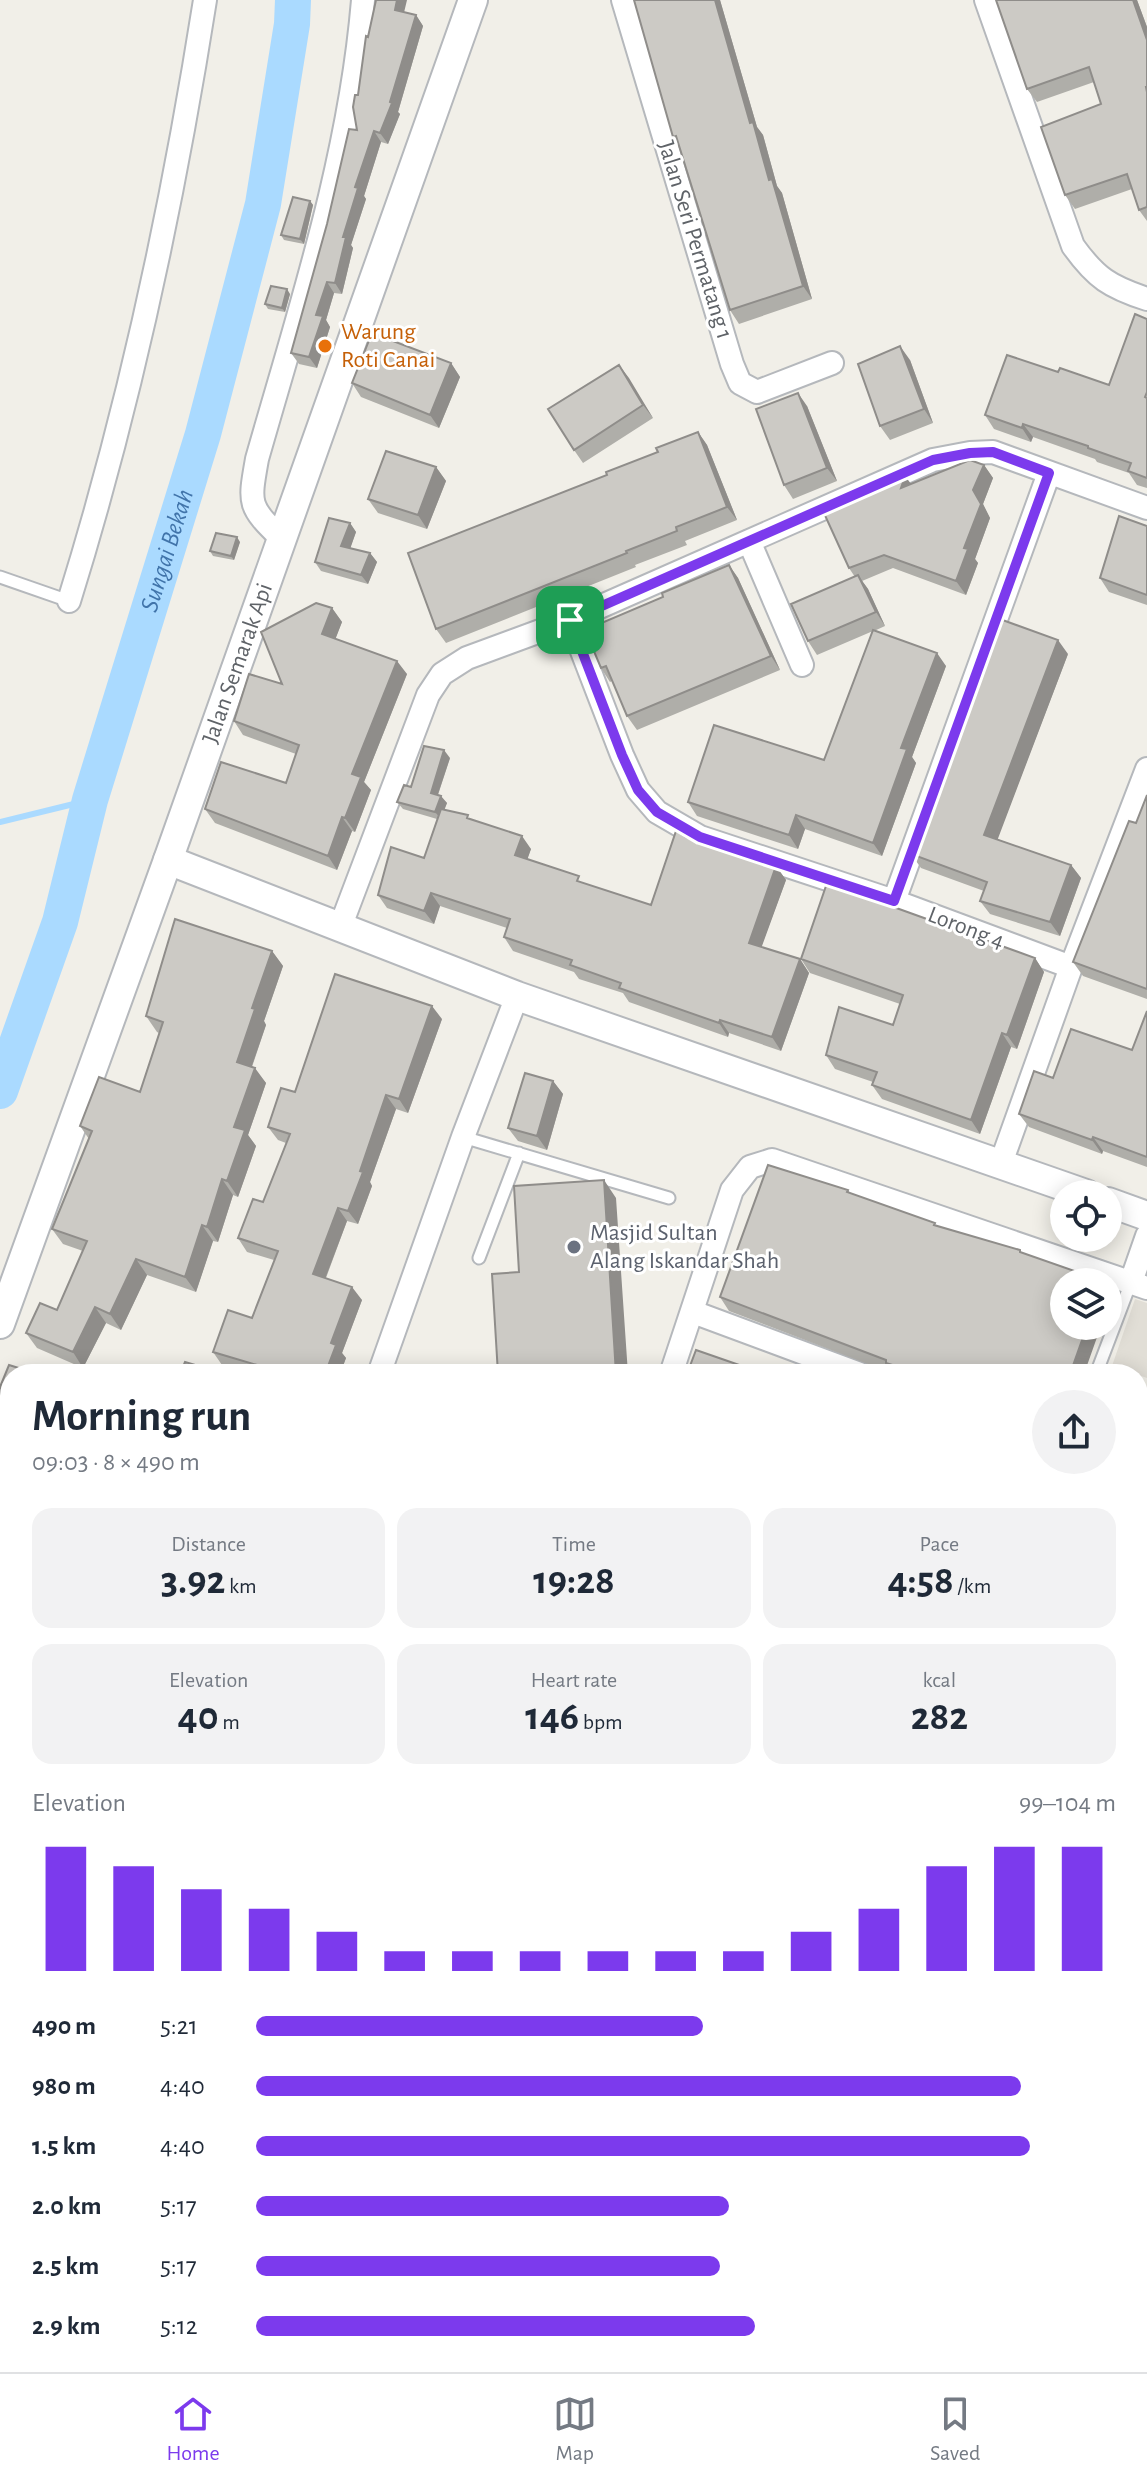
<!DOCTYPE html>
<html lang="en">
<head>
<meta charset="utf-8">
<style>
	:root { --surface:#fff; --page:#f2f2f3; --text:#1f2937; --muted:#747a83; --line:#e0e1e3; --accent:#7c3aed }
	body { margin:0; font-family:"Alegreya Sans",sans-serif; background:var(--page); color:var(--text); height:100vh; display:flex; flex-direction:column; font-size:30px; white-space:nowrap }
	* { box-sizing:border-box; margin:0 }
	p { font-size:26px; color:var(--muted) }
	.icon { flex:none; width:44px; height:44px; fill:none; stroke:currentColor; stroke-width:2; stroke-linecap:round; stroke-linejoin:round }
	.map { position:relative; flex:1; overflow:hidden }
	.details { position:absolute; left:0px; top:1364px; width:1148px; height:1008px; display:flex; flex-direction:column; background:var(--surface); border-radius:32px 32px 0 0; box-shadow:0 4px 20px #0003 }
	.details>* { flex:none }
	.buttons { position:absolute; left:1050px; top:1180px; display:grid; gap:16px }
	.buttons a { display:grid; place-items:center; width:72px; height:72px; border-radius:50%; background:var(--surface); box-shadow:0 4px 20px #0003; font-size:40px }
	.pin { position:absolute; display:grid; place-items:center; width:68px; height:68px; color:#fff; margin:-34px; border-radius:16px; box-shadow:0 4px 12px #0006 }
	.round { display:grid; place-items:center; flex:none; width:84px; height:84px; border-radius:42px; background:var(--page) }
	.head { display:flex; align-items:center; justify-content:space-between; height:136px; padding:0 32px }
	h1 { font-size:44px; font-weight:600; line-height:60px }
	.figures { display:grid; grid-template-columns:repeat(3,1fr); gap:12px; height:136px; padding:8px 32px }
	.figures div { display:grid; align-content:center; border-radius:20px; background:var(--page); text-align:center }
	.figures b { font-size:40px; font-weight:600 }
	.figures small { font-size:22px; font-weight:400 }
	.figures p { font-size:22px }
	.chart { height:224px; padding:16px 32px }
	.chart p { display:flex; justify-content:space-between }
	.chart svg { width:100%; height:144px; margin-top:8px; stroke:var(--accent); stroke-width:6 }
	ul { padding:0 32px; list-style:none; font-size:26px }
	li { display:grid; grid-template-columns:128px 96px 1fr; align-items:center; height:60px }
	li i { height:20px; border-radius:10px; background:var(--accent) }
	.menu { display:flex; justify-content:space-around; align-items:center; height:112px; border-top:2px solid var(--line); background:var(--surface); font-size:22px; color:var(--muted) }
	.menu a { display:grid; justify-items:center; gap:4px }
	.menu .current { color:var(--accent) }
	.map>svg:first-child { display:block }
	.education { fill:#e1ded6 }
	.green { fill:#c5e8c5 }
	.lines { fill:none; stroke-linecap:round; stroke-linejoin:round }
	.stream { stroke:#aadaff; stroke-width:6 }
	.river { stroke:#aadaff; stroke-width:36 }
	.service-casing { stroke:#b5b8bc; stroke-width:15 }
	.minor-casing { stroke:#b5b8bc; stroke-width:26 }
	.tertiary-casing { stroke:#b5b8bc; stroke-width:32 }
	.service { stroke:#fff; stroke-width:11 }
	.minor { stroke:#fff; stroke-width:22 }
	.tertiary { stroke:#fff; stroke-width:28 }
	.wall { fill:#afaea9 }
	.shaded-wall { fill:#8f8d8a }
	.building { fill:#cccac5; stroke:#8f8d8a; stroke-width:2 }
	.route-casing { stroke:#fff; stroke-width:16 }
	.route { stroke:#7c3aed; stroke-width:10 }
	.food-dot { fill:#e8710a; stroke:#fff; stroke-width:3 }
	.worship-dot { fill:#6b7280; stroke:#fff; stroke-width:3 }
	.labels { text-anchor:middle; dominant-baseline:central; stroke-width:6; stroke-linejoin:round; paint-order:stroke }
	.street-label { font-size:24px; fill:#5f6368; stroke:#fff }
	.food-label { font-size:24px; fill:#c56008; stroke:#fff; text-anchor:start }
	.worship-label { font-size:24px; fill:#5b616d; stroke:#fff; text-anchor:start }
	.water-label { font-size:26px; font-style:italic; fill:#4174aa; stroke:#fff }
</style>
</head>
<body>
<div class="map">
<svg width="1147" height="2372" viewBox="0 0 1147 2372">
	<rect width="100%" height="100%" fill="#f1efe8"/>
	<path class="education" d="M1135,1299l12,4v75l-35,-12z"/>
	<path class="green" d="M1138,1388l9,3v46l-9,-3z
		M1138,1495l9,3v208l-9,-3z
		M677,2362h143l-4,10h-110z"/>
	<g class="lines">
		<path class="stream" d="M0,822l90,-22"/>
		<path class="river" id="s1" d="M0,1091l60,-169 30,-122 113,-366 60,-230 29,-180 1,-24"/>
		<g class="service-casing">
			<path id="service" d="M0,577l69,24
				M463,1137l206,61
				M479,1258l40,-105
				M1096,1374l35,-92"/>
		</g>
		<g class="minor-casing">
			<path id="minor" d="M623,0l109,364 8,19 17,9 75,-29
				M986,0l87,246c23,32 37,41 74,53
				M281,538c-33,-32 -32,-34 -24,-79 43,-151 93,-302 106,-459
				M749,541l53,124
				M69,601c61,-196 104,-398 136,-601
				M570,620l52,135 16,35 19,22 43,25 194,64 177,66
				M894,901l155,-428
				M341,925l87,-230 14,-21 25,-16 103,-38 363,-160 37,-7 23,-1 154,56
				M1001,1163l70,-196 76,-198
				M1131,1282l16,-46
				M693,1312l167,62
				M379,1374l84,-237 54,-141
				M671,1374l61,-184 18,-23 22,-7 375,128
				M1138,1472l9,3
				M1138,1852l9,3
				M626,2362l28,10
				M13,2372l3,-10
				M391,2372l3,-10
				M840,2372l4,-10"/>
		</g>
		<g class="tertiary-casing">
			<g id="tertiary">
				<path d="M168,860l349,136 569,198"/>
				<path d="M1108,1202l39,14"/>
				<path id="s2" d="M0,1324l168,-464 305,-860"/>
			</g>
		</g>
		<use href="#service" class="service"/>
		<use href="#minor" class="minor"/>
		<use href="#tertiary" class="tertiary"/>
	</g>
	<path class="wall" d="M634,0h86l37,127 6,8 14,51 5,7 30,106 -73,25 -9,-14 -51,-165 -6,-8z
		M1137,0l10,27v194l-8,-11 -7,-21 -57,20 -10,-14 36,-91 -7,-22 -57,20 -10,-13z
		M404,13l12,2 7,11 -25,86 2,2 -12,30 -7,-2 -17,54 2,3 -15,46 2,3 -11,46 -8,-1 -8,27 4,7 -13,41 -18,-4 -8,-11 66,-223 1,-35 10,-58z
		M310,201l3,4 -9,39 -20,-4 -3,-5z
		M290,294l-5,18 -17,-3 -3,-5z
		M1147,319v169l-10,-3 -8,-12 -32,-11 -2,-3 -62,-22 -2,5 -37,-13 -9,-14 73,-43 51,13z
		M910,360l23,63 -43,17 -10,-14z
		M451,363l9,14 -21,51 -78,-31 -9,-14z
		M619,365l34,53 -70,45 -9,-13z
		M807,406l30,75 -44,18 -9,-14z
		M698,432l9,13 30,75 -52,21 2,4 -52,20 1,2 -190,76 -10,-14 171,-154 51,-23z
		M984,465l9,13 -10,26 7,14 -15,41 3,4 -12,32 -73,-27 -31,13 6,8 17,37 -11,5 72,35 -34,91 4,6 -34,93 -77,-27 -7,20 -101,-33 -9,-14 136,-42 49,-129 -56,24 -9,-14 47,-64 -6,-9 62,-84z
		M436,467l10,14 -19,48 -49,-16 -10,-14z
		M350,523l6,9 -6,16 20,5 7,9 -9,22 -47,-13 -6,-9z
		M1147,526v79l-38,-13 -9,-14z
		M240,542l-6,18 -21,-4 -3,-5z
		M729,565l9,13 42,92 -143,60 -10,-14 -15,-35 -2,1 -9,-14 62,-71z
		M332,608l10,14 -7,17 72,35 -43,108 7,8 -16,42 -3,-1 -15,39 -122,-47 -10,-14 81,-26 10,-29 -53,-19 -9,-14 48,-37z
		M1068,654l-71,185 74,26 10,13 -21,58 -70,-22 -10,-13 4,-10 -63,-23 -10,-14z
		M450,758l-12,37 9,8 -3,6 28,11 59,29 -4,10 58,25 66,21 35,-68 90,29 10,14 -25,67 39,12 9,14 -28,78 -52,-18 -1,4 -99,-35 -6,-9 -44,-14 -5,-7 -61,-21 -9,-14 3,-9 -67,-22 -6,18 -47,-16 -9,-13 46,-37 13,-39 -34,-10 -6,-7 14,-15z
		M1147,795v204l-64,-23 -10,-14 63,-139z
		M272,951l11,15 -19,55 2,4 -14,42 14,16 -18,52 8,11 -18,51 -5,-2 -15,47 -5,-1 -17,51 -49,-17 -26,55 -15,-7 -23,45 -46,-20 -11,-15 31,-23 26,-59 -20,-7 -11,-15 37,-90 -9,-13 60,-34 19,-59 -2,-1 -11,-16z
		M1035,958l9,14 -27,77 -6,-2 -31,87 -98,-35 -10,-14 1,-3 -38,-13 -9,-14 67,-30 7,-21 -90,-31 -9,-14z
		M1147,1011v156l-44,-16 -1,3 -73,-27 -10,-13 34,-36 79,-28z
		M442,1019l-34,94 -12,-4 -26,73 2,4 -14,38 -11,-3 -21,57 36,22 -20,53 4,5 -6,16h-88l-30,-9 -9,-13 39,-34 22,-58 -27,-8 -9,-14 25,-36 23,-59 -8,-3 -10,-13 27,-35z
		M553,1081l10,13 -16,56 -29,-9 -10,-13z
		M848,1190l2,3 87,33 85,27 81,28 1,1h-40l20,92h-190l-165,-63 -9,-14z
		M10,1374v44l-8,-3 -2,-2v-26z
		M10,1469v55l-10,-4v-29z
		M0,1545l10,4v43l-10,-4z"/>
	<path class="shaded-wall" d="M397,0h10l-5,21 -7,-11z
		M715,0h5l37,127 6,8 14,51 5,7 30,106 -9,-13 -53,-163z
		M1133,0h4l10,27v13z
		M416,15l7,11 -25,86 2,2 -12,30 -8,-11z
		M374,131l7,11 -17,54 2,3 -15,46 2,3 -11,46 -7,-11 8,-46 12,-50z
		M310,201l3,4 -9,39 -4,-5z
		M327,282l7,11 -8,27 4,7 -13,41 -8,-11 7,-42z
		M287,289l3,5 -5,18 -3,-4z
		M900,346l10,14 23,63 -9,-14z
		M451,363l9,14 -21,51 -9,-13z
		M619,365l10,13 24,40 -10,-13z
		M798,393l9,13 30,75 -10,-13z
		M1023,424l10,13 -2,5 -9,-14z
		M698,432l9,13 30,75 -10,-13z
		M984,465l9,13 -10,26 7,14 -15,41 3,4 -12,32 -10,-14 8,-33 9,-58z
		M436,467l10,14 -19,48 -9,-14z
		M905,476l10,13 -14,-1z
		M350,523l6,9 -8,23 -7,-9z
		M237,537l3,5 -6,18 -3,-4z
		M370,553l7,9 -9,22 -7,-9z
		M729,565l9,13 42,92 -9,-14z
		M858,575l10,14 17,37 -9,-14z
		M332,608l10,14 -10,26 -10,-14z
		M1058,640l10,14 -74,195 -10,-14z
		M937,653l9,13 -34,91 4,6 -34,93 -9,-13 28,-95z
		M397,661l10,13 -43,108 7,8 -16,42 -10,-14 7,-44z
		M444,750l6,8 -14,42 -5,-7z
		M441,796l6,7 -6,16 -6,-7z
		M796,815l9,14 -7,20 -9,-14z
		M342,817l10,14 -15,39 -9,-14z
		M522,836l9,13 -7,20 -9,-14z
		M1071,865l10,13 -21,58 -10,-14z
		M776,866l10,14 -28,77 -9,-14z
		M431,893l9,13 -6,18 -10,-13z
		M272,951l11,15 -19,55 2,4 -18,52 -11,-15 15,-54z
		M1035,958l9,14 -27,77 -10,-14z
		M800,959l9,14 -28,78 -9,-14z
		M432,1006l10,13 -34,94 -9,-14z
		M720,1020l9,13 -1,4 -9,-14z
		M1002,1033l9,14 -31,87 -9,-14z
		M255,1068l11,15 -18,52 8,11 -18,51 -11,-16 7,-54z
		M553,1081l10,13 -16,56 -10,-14z
		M386,1095l10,14 -26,73 2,4 -14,38 -10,-13 12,-40z
		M1093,1137l10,14 -1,3 -10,-14z
		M222,1179l11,16 -15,47 -11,-15z
		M604,1180l12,18 12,176h-12z
		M338,1208l9,13 -25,66 -9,-13z
		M202,1225l11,16 -17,51 -11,-15z
		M136,1259l11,16 -26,55 -11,-16z
		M352,1287l10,13 -20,53 4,5 -6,16h-15l6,-31z
		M1108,1288l5,6 -5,13z
		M95,1307l11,16 -23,45 -10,-16z
		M1087,1326h14l-17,48h-14z"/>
	<path class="building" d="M376,0h21l-2,10 21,5 -26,87 2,1 -12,30 -6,-2 -19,56 3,1 -15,49h3l-11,46 -8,-1 -11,33 7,1 -14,41 -18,-4 36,-129 22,-95 8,1 -4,-23 2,-12h3l8,-59 2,1z
		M634,0h81l35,123 3,-1 16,58 3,-1 31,107 -73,24 -54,-174 -3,1z
		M996,0h137l14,40v47h-1l1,5v115l-8,3 -12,-36 -62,21 -24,-68 60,-23 -12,-37 -62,22z
		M293,197l17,4 -10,38 -19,-4z
		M271,286l16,3 -5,19 -17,-4z
		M1135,314l12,5v73l-2,5 2,1v80l-19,-7 3,-8 -43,-15v-2l-65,-22 -1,4 -37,-13 22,-60 51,17 2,-4 49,17z
		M372,333l79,30 -21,52 -78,-32z
		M900,346l24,63 -44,17 -22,-62z
		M619,365l24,40 -69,45 -26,-41z
		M798,393l29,75 -43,17 -28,-76z
		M698,432l29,75 -51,20 1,4 -51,20 1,2 -191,76 -28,-76 199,-78 -1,-3 52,-20 -2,-4z
		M386,451l50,16 -18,48 -50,-16z
		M970,460l14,5 -11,25 8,14 -17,44 4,1 -12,32 -72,-26 -35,13 -26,-57 82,-35 -4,12z
		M1119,516l28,10v69l-47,-17z
		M329,518l21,5 -9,23 29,7 -9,22 -46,-13z
		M216,533l21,4 -6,19 -21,-5z
		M729,565l42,91 -144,60 -21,-50 -5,2 -16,-38 78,-33 -1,-4z
		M858,575l18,37 -68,29 -17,-37z
		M316,603l16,5 -10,26 75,27 -45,113 9,3 -16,41 -3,-1 -14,39 -123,-47 16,-47 65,21 13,-38 -65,-24 15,-47 33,10 -21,-52z
		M997,618l61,22 -74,195 87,30 -21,57 -70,-21 7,-19 -76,-28z
		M873,630l64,23 -36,95 6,1 -34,94 -77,-28 -7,20 -101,-33 26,-77 110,35z
		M424,746l20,4 -13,43 10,3 -6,16 -38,-10 7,-17 7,2z
		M1147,795v194l-74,-27 56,-141 7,2z
		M441,809l27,6 -1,3 55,18 -7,19 64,21 -2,5 74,24 25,-74 10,6 90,29 -27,77 51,16 -28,78 -52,-17 -1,3 -100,-35 2,-5 -51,-18 2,-5 -68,-23 6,-18 -79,-26 -7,18 -46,-16 13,-48 33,11z
		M827,883l208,75 -28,77 -5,-2 -31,87 -99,-35 5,-13 -51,-17 13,-48 54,18 10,-30 -102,-36z
		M175,919l97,32 -20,57 3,1 -18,53 18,6 -21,59 11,3 -18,51 -5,-2 -15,48 -5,-2 -17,52 -49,-18 -26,55 -15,-7 -22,45 -47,-19 14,-30 17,7 30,-69 -35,-12 40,-98 -12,-5 19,-49 41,15 23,-70 -17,-6z
		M335,974l97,32 -33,93 -13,-4 -26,76 3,1 -15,39 -10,-3 -25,66 39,13 -21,56 5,2 -11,29h-53l2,-4 -61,-18 15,-42 24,8 26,-67 -40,-13 15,-39 10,3 27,-68 -22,-7 13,-39 14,4z
		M1147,1011v146l-54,-20 -1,3 -73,-26 15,-43 19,7 18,-49 61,21z
		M525,1073l28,8 -16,55 -29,-8z
		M768,1165l80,25 -1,2 88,31 -1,2 86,25v2l83,29v1h-39v44h23l-17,48h-149l-35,-11v-3l-166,-63z
		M604,1180l12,194h-118l-6,-100 27,-2 -5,-86z
		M696,1350l69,24h-78z
		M185,1362l31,9 -2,3h-34z
		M9,1365l29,9h-28v35l-10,-4v-18z
		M10,1469v47l-10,-4v-21z
		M0,1545l10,4v33l-2,3 -8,-4z"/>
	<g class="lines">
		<g class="route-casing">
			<path id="route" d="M993,452l56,21 -155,428 -194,-64 -43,-25 -19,-22 -16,-35 -52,-135 363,-160 37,-7z"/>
		</g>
		<use href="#route" class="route"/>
	</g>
	<circle class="food-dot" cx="325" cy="346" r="8"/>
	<circle class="worship-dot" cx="574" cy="1247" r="8"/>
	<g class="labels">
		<g class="street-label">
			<text transform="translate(695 240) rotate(73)">Jalan Seri Permatang 1</text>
			<text stroke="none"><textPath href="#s2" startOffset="702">Jalan Semarak Api</textPath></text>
			<text transform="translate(966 928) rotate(21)">Lorong 4</text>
		</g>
		<g class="food-label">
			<text x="341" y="332">Warung<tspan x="341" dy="28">Roti Canai</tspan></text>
		</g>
		<g class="worship-label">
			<text x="590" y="1233">Masjid Sultan<tspan x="590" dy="28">Alang Iskandar Shah</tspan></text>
		</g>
		<g class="water-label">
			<text stroke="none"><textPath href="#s1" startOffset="566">Sungai Bekah</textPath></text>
		</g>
	</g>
</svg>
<div class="buttons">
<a><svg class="icon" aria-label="locate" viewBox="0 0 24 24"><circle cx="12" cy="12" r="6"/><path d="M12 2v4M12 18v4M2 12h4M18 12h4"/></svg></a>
<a><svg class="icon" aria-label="layers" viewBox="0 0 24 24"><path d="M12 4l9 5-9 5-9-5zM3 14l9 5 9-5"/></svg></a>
</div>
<div class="pin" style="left:570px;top:620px;background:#1e9e55"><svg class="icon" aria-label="arrive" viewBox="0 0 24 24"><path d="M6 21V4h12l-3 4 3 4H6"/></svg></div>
<section class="details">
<div class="head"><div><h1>Morning run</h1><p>09:03 · 8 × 490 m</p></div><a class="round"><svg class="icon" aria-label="share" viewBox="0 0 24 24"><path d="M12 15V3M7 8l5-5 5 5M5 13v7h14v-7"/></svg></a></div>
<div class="figures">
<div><p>Distance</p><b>3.92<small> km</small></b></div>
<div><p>Time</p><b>19:28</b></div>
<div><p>Pace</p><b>4:58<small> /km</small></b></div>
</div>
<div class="figures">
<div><p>Elevation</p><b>40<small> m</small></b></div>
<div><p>Heart rate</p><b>146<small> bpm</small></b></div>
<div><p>kcal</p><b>282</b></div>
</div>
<div class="chart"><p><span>Elevation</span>99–104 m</p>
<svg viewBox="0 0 160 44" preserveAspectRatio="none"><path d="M5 44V6M15 44V12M25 44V19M35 44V25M45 44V32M55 44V38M65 44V38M75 44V38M85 44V38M95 44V38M105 44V38M115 44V32M125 44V25M135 44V12M145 44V6M155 44V6"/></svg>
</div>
<ul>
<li><b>490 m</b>5:21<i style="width:52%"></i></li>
<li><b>980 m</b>4:40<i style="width:89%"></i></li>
<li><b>1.5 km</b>4:40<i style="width:90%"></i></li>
<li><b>2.0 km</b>5:17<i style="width:55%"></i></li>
<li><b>2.5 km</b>5:17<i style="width:54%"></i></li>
<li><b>2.9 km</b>5:12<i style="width:58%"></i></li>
</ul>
</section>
</div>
<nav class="menu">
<a class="current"><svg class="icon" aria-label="home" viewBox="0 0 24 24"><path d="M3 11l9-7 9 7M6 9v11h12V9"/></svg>Home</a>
<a><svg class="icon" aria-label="map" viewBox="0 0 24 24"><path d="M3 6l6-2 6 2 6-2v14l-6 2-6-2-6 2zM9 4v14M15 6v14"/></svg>Map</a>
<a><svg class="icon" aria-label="saved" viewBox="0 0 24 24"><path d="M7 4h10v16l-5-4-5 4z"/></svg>Saved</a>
</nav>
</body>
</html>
